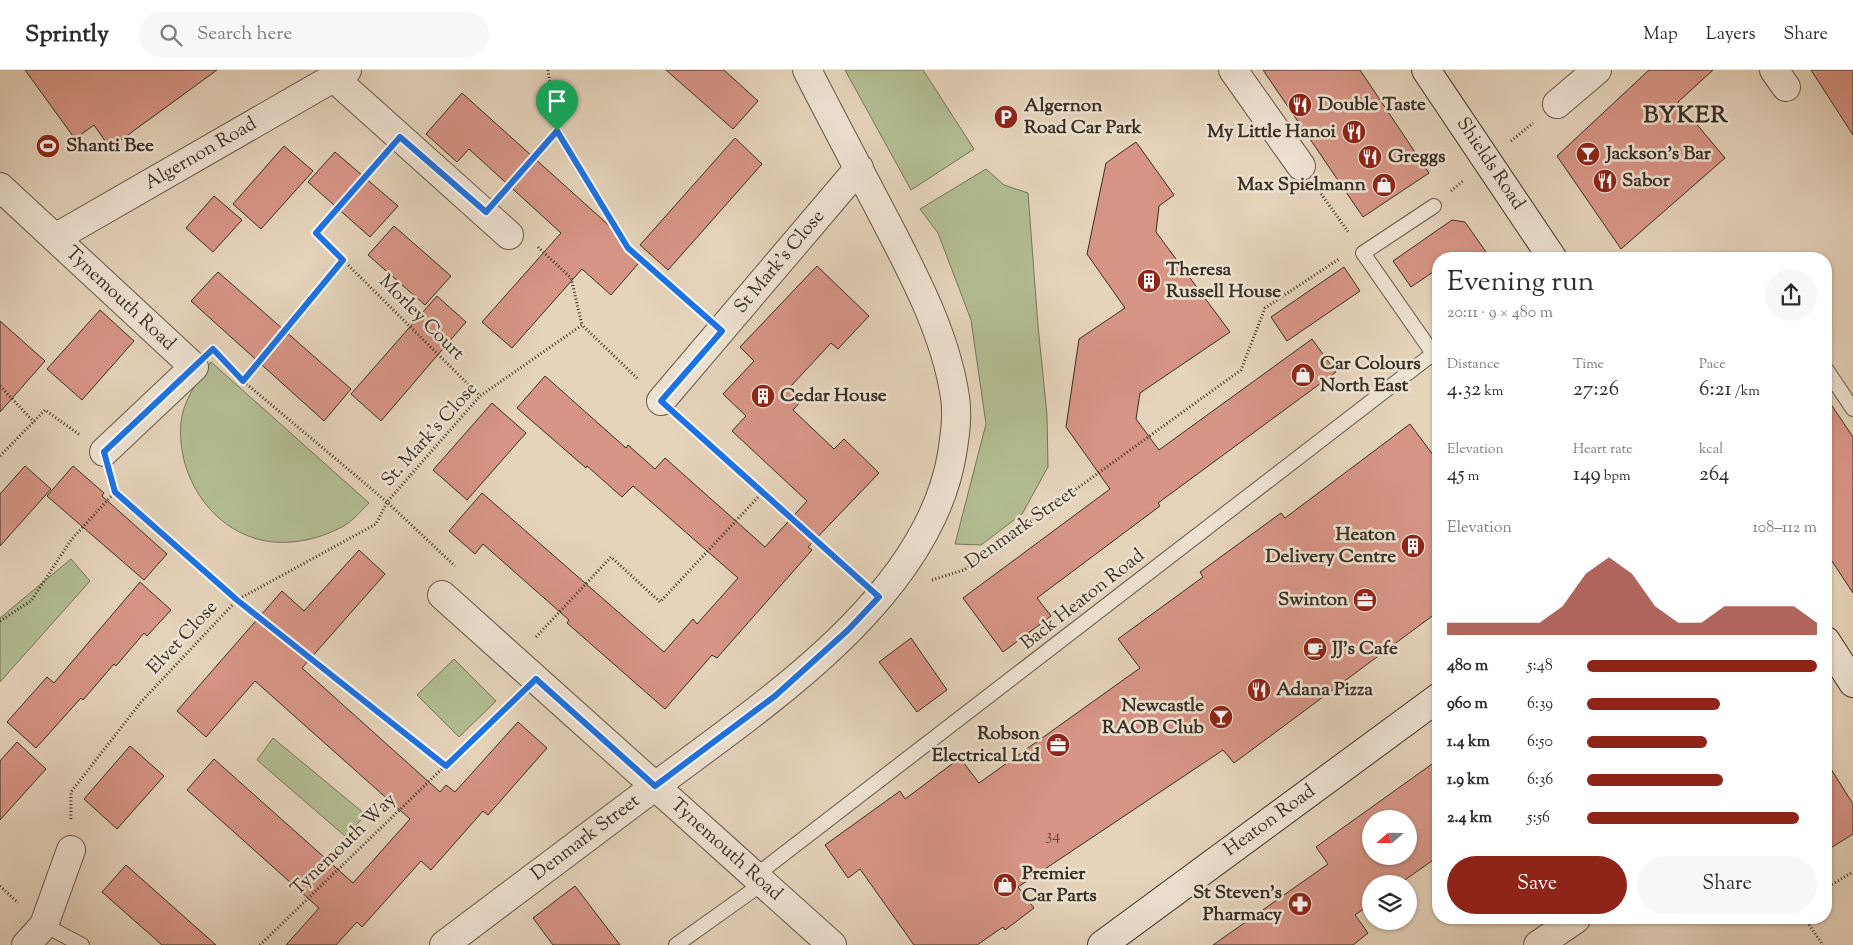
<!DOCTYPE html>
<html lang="en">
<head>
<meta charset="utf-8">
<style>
	:root { --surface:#fff; --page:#f7f7f7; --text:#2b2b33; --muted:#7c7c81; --line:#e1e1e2; --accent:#8f2418 }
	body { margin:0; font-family:"Sorts Mill Goudy",serif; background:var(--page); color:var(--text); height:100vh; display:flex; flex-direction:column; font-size:19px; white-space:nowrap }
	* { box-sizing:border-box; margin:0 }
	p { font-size:16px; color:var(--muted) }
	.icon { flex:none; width:28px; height:28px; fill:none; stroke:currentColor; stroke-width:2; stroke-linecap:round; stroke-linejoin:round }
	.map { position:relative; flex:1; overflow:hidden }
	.details { position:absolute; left:1432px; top:182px; width:400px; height:672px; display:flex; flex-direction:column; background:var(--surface); border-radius:20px; box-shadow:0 1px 4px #0004 }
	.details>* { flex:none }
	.needle { width:32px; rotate:250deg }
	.fabs { position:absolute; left:1362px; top:740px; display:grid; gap:10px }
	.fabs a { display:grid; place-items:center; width:55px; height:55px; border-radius:50%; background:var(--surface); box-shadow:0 1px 4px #0004; font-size:25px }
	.pin { position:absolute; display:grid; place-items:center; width:42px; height:42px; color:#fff; margin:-51px -21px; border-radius:50% 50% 50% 0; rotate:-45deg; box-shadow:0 0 5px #0007 }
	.pin .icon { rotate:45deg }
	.round { display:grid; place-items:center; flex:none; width:52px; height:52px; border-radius:26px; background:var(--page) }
	.headline { display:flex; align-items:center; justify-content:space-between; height:85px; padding:0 15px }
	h1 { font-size:28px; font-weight:600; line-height:38px }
	.stats { display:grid; grid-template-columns:repeat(3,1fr); gap:8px; height:85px; padding:5px 15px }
	.stats div { display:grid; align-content:center }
	.stats b { font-size:21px; font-weight:600 }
	.stats small { font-size:14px; font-weight:400 }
	.stats p { font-size:14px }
	.chart { height:140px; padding:10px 15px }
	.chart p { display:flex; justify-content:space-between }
	.chart svg { width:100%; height:90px; margin-top:5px; fill:var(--accent); opacity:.7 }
	.action { display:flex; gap:10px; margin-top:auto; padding:10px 15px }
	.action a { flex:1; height:58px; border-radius:30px; background:var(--accent); color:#fff; font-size:20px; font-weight:600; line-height:58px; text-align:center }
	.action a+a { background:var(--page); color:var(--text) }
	ul { padding:0 15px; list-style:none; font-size:16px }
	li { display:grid; grid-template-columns:80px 60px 1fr; align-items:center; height:38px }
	li i { height:12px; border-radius:6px; background:var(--accent) }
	header { display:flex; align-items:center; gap:30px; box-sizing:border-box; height:70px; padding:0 25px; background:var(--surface); border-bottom:1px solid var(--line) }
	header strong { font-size:24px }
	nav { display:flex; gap:28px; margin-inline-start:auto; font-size:18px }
	.search { width:350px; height:45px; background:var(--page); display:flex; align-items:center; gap:12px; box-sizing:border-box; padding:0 18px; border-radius:28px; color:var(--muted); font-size:19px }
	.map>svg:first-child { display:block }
	.green { fill:#b2bd91; stroke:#76765a }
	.building { fill:#d79585; stroke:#393024; fill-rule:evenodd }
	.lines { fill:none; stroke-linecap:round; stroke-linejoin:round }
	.lane-casing { stroke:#64594a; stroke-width:16 }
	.street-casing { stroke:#64594a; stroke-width:30 }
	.secondary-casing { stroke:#393024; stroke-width:30 }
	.path { stroke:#393024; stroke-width:3; stroke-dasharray:1 2.5; stroke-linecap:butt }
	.lane { stroke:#eee2d2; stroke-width:14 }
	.street { stroke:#eee2d2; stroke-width:28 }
	.secondary { stroke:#eee2d2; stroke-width:28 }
	.route-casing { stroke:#fff; stroke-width:10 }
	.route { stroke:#1a73e8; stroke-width:6 }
	.labels { text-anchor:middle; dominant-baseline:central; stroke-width:5; stroke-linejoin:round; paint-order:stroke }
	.number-label { font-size:16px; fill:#60493c }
	.poi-label { font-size:19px; font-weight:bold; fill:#393024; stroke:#eee2d2; text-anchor:start }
	.street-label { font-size:19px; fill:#393024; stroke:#eee2d2 }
	.district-label { font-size:24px; font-weight:bold; letter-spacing:1px; fill:#393024; stroke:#eee2d2 }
</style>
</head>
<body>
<header>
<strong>Sprintly</strong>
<div class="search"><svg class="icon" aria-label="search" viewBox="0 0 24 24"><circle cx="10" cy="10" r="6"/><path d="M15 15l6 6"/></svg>Search here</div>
<nav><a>Map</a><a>Layers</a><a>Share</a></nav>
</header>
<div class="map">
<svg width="1853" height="875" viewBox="0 0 1853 875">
	<rect width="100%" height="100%" fill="#e5d3ba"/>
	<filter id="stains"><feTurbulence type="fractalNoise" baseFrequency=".004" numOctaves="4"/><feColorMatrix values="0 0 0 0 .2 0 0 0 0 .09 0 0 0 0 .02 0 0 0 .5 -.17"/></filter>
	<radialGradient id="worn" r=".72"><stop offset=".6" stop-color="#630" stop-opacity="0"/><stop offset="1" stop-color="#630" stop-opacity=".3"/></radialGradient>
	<path class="green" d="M845,0h78l51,79 -63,41z
		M986,99l18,16 24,8 10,133 9,89 1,52 -26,47 -41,31 -26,-1 31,-120 -15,-104 -33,-87 -18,-24z
		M211,292l158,141c-8,8 -18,20 -29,25 -20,10 -43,16 -66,14 -58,-5 -98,-63 -93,-119 2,-23 17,-42 30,-61z
		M71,489l19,22 -90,101v-64z
		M454,589l42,42 -37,36 -42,-42z
		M273,668l93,77 -21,21 -88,-76z"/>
	<path class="building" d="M25,0h192l-107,78 -16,-23 -19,14z
		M666,0h58l34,31 -25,28z
		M1263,0h97l69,103 -66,44z
		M1649,0h64l-35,32 47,56 -104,91 -64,-93z
		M1811,0h42v65z
		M462,23l182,164 -33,38 -29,-26 -70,79 -30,-26 79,-89 -92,-84 -12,13 -31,-28z
		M735,68l27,26 -94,106 -28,-25z
		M1136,72l38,53 -15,11 -3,26 74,100 -90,61 -4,26 23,31 153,-111 24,33 -178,131 2,3 -123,92 14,18 -48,36 -40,-54 147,-109 -44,-62 13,-88 46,-31 -38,-54 19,-91z
		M284,76l29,25 -52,58 -28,-25z
		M335,82l63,54 -28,31 -62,-55z
		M214,126l28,24 -29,32 -27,-24z
		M1452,150l13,2 26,37h-52v9l-28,19 -18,-26z
		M394,156l57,50 -26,29 -57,-50z
		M817,196l52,50 -31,33 -7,-6 -40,43 13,12 -11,12 41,39 10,-10 35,34 -71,74 4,3 -95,108 -5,-3 -47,54 -98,-86 2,-3 -86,-76 -8,10 -26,-23 33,-38 182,159 29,-33 4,5 41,-46 -105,-92 -11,11 -35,-31 -1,2 -69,-60 28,-32 81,72 2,-3 27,24 10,-11 100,89 42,-46 -75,-70 14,-15 -23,-22 31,-33 -14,-14z
		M1344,197l16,24 -73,50 -16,-24z
		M218,202l133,117 -27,32 -133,-120z
		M437,226l29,26 -85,99 -30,-27z
		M100,240l34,31 -52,59 -35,-31z
		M0,251l45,40 -45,51z
		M1826,327l27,40v156l-27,-41z
		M492,333l34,30 -59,67 -34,-30z
		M1410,354l29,39v148l-205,152 -11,-13 -205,137 16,21 -29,22 -2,-3 -26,18h-63l-54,-76 -12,9 -23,-33 75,-54 5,8 55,-41 19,25 161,-115 -22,-29 85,-62 -3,-5 81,-59 4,5z
		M25,396l26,23 -51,57v-52z
		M73,396l31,27 -2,3 65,58 -23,26 -97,-84z
		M359,480l26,24 -83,94 138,124 6,-7 9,7 63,-70 29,26 -59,67 -5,-4 -52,59 -10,-9 -59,66 -5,-5 -21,23h-50l33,-37 -132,-118 27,-31 139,124 57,-64 -155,-138 -49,56 -29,-26 105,-120 22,20z
		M140,512l31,28 -24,26 -3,-3 -28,33 -2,-2 -31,36 -2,-2 -45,50 -29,-26 40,-45 7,6z
		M911,568l36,52 -30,22 -38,-50z
		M17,672l29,27 -46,51v-59z
		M130,676l34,30 -47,53 -33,-30z
		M1439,689v97l-40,28h-28v20l-16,11 13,18 -15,12h-140l115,-81 -12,-17zM1371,749h38v37h-38z
		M1826,691l27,43v30l-27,17z
		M126,795l90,80h-54l-60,-53z
		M575,816l45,59h-67l-20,-27z"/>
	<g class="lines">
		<g class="lane-casing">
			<path id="lane" d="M1434,136l-71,47 76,109
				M1826,299l27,40
				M755,806l679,-523
				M44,855l38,20
				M676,875l87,-62"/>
		</g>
		<g class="street-casing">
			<path id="street" d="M1233,0l68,96
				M1774,0l12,17
				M334,8l175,157
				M1557,34l40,-34
				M0,117l194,180 -90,85
				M55,168l292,-168
				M661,331l198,-233
				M442,525l390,350
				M26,875l18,-20 27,-75
				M444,875c70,-53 140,-105 210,-158 109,-82 274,-189 298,-333 3,-18 6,-38 3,-57 -9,-60 -38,-116 -66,-170 -27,-52 -55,-104 -82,-157
				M1538,875l38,-26"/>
		</g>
		<g class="secondary-casing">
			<path id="secondary" d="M1426,0l127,189
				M1826,571l27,42
				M1102,875l337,-248"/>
		</g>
		<path class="path" d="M548,0l9,61 71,117 69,61
			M1511,71l22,-18
			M505,121l52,-60
			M1319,121l30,42
			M1451,121l13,-11
			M538,177l33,31 11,47
			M343,190l-26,-27 63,-73
			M225,291l18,20 144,121 68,64
			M243,311l100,-121 137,136
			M0,316l34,36
			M684,352l172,154
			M0,386l45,-46 35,25
			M115,422l122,108 209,166
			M932,510l32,-10 277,-200 24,-62 74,-49
			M0,551l31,-20 40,-61 44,-48 -3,-12
			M536,567l75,-80 49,45 102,-109
			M71,749v-27l70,-90 96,-102 139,-76 11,-22 93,-106 102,-71 57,55
			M0,816l18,17
			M1826,818l27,-16
			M1805,849l18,26
			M260,875l253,-245"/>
		<use href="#lane" class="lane"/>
		<use href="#street" class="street"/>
		<use href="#secondary" class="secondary"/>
	</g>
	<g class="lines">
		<g class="route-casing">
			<path id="route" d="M557,61l71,117 94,83 -61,70 218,196 -31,33 -73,66 -120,90 -119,-107 -90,87 -209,-166 -122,-108 -11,-40 109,-103 30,32 100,-121 -27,-27 84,-96 86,75z"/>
		</g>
		<use href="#route" class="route"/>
	</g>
	<defs>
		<g id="restaurant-disc" transform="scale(1.25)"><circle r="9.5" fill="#8f2418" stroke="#eee2d2"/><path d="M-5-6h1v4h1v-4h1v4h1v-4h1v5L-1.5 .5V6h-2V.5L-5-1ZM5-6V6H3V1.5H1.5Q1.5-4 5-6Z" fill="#fff"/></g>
		<g id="parking-disc" transform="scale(1.25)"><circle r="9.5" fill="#8f2418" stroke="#eee2d2"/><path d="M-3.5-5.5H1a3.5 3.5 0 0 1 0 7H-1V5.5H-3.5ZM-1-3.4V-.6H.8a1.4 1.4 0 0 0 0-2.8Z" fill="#fff"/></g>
		<g id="stadium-disc" transform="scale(1.25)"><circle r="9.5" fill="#8f2418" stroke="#eee2d2"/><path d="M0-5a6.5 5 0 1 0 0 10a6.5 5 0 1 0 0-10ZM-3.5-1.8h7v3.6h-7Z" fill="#fff"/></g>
		<g id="bar-disc" transform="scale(1.25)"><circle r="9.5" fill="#8f2418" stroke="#eee2d2"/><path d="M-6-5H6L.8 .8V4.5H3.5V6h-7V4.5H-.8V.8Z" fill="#fff"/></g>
		<g id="shop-disc" transform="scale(1.25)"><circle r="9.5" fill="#8f2418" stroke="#eee2d2"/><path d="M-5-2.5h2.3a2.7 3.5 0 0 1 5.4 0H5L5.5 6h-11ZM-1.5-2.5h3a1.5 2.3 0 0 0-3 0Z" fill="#fff"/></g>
		<g id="building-disc" transform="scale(1.25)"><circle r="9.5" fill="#8f2418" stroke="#eee2d2"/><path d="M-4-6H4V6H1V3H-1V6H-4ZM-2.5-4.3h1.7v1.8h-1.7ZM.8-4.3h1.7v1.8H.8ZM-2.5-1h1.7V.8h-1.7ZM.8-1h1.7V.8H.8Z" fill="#fff"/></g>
		<g id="office-disc" transform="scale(1.25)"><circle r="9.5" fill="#8f2418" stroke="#eee2d2"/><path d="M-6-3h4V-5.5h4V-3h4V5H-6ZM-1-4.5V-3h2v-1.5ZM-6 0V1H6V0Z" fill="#fff"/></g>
		<g id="cafe-disc" transform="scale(1.25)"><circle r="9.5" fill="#8f2418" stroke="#eee2d2"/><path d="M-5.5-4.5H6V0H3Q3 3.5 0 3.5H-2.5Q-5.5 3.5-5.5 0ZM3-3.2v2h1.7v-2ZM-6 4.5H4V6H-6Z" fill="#fff"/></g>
		<g id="pharmacy-disc" transform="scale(1.25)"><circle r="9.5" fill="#8f2418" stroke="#eee2d2"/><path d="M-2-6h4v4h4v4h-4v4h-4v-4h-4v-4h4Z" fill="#fff"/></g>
	</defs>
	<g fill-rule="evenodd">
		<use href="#restaurant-disc" x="1300" y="35"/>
		<use href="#parking-disc" x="1006" y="47"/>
		<use href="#restaurant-disc" x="1354" y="62"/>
		<use href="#stadium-disc" x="48" y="76"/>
		<use href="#bar-disc" x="1588" y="84"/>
		<use href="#restaurant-disc" x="1370" y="87"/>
		<use href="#restaurant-disc" x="1605" y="111"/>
		<use href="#shop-disc" x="1384" y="115"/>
		<use href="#building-disc" x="1149" y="211"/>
		<use href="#shop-disc" x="1303" y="305"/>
		<use href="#building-disc" x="763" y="326"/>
		<use href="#building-disc" x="1413" y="476"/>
		<use href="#office-disc" x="1365" y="530"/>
		<use href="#cafe-disc" x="1315" y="579"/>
		<use href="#restaurant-disc" x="1259" y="620"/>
		<use href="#bar-disc" x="1221" y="647"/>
		<use href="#office-disc" x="1058" y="675"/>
		<use href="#shop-disc" x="1005" y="815"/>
		<use href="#pharmacy-disc" x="1300" y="834"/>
	</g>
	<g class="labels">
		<g class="number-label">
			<text x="1053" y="766">34</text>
		</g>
		<g class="poi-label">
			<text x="1318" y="35">Double Taste</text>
			<text x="1024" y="36">Algernon<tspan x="1024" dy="22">Road Car Park</tspan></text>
			<text x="1336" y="62" text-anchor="end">My Little Hanoi</text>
			<text x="66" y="76">Shanti Bee</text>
			<text x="1606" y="84">Jackson's Bar</text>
			<text x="1388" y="87">Greggs</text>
			<text x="1622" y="111">Sabor</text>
			<text x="1366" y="115" text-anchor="end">Max Spielmann</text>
			<text x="1166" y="200">Theresa<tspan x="1166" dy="22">Russell House</tspan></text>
			<text x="1320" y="294">Car Colours<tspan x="1320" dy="22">North East</tspan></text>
			<text x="780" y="326">Cedar House</text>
			<text x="1396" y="465" text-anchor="end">Heaton<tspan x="1396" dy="22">Delivery Centre</tspan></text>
			<text x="1348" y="530" text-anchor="end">Swinton</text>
			<text x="1332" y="579">JJ's Cafe</text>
			<text x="1276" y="620">Adana Pizza</text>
			<text x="1204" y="636" text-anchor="end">Newcastle<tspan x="1204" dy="22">RAOB Club</tspan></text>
			<text x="1040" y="664" text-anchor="end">Robson<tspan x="1040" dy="22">Electrical Ltd</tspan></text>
			<text x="1022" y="804">Premier<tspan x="1022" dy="22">Car Parts</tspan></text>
			<text x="1282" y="823" text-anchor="end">St Steven's<tspan x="1282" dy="22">Pharmacy</tspan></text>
		</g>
		<g class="street-label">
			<text transform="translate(201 84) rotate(-30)">Algernon Road</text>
			<text transform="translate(1490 94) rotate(56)">Shields Road</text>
			<text transform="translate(780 192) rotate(-50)">St Mark's Close</text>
			<text transform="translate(120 229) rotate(43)">Tynemouth Road</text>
			<text transform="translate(421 248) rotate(45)">Morley Court</text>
			<text transform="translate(430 365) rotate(-48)">St. Mark's Close</text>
			<text transform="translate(1021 458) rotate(-35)">Denmark Street</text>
			<text transform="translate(1083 530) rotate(-38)">Back Heaton Road</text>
			<text transform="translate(183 568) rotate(-47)">Elvet Close</text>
			<text transform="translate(1270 751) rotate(-36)">Heaton Road</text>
			<text transform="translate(586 768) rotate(-37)">Denmark Street</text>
			<text transform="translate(344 775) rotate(-44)">Tynemouth Way</text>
			<text transform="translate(726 780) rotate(42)">Tynemouth Road</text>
		</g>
		<g class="district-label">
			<text x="1686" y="46">BYKER</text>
		</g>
	</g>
	<rect width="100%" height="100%" filter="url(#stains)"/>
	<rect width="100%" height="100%" fill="url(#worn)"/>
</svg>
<div class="fabs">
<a><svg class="needle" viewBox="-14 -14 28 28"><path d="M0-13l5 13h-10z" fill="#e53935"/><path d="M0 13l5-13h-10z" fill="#7c7c81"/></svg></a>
<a><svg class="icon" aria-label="layers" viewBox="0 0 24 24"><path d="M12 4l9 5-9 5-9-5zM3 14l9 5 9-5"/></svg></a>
</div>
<div class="pin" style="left:557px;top:61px;background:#1e9e55"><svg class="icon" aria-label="arrive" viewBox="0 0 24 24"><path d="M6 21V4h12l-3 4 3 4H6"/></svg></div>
<section class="details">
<div class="headline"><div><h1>Evening run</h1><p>20:11 · 9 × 480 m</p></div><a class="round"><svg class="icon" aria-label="share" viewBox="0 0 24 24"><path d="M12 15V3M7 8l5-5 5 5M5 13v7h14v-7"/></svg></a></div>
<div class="stats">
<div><p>Distance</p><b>4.32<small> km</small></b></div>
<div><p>Time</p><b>27:26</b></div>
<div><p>Pace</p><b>6:21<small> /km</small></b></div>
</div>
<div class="stats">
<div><p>Elevation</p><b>45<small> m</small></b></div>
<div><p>Heart rate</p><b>149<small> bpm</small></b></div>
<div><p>kcal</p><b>264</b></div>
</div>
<div class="chart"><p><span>Elevation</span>108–112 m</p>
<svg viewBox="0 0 160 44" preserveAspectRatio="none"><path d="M0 44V38L10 38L20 38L30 38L40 38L50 30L60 14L70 6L80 14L90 30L100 38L110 38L120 30L130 30L140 30L150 30L160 38V44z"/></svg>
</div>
<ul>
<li><b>480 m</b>5:48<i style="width:100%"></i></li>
<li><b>960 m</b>6:39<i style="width:58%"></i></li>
<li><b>1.4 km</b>6:50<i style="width:52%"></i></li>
<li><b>1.9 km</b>6:36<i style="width:59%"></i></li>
<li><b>2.4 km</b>5:56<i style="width:92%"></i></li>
</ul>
<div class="action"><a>Save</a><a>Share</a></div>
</section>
</div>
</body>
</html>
